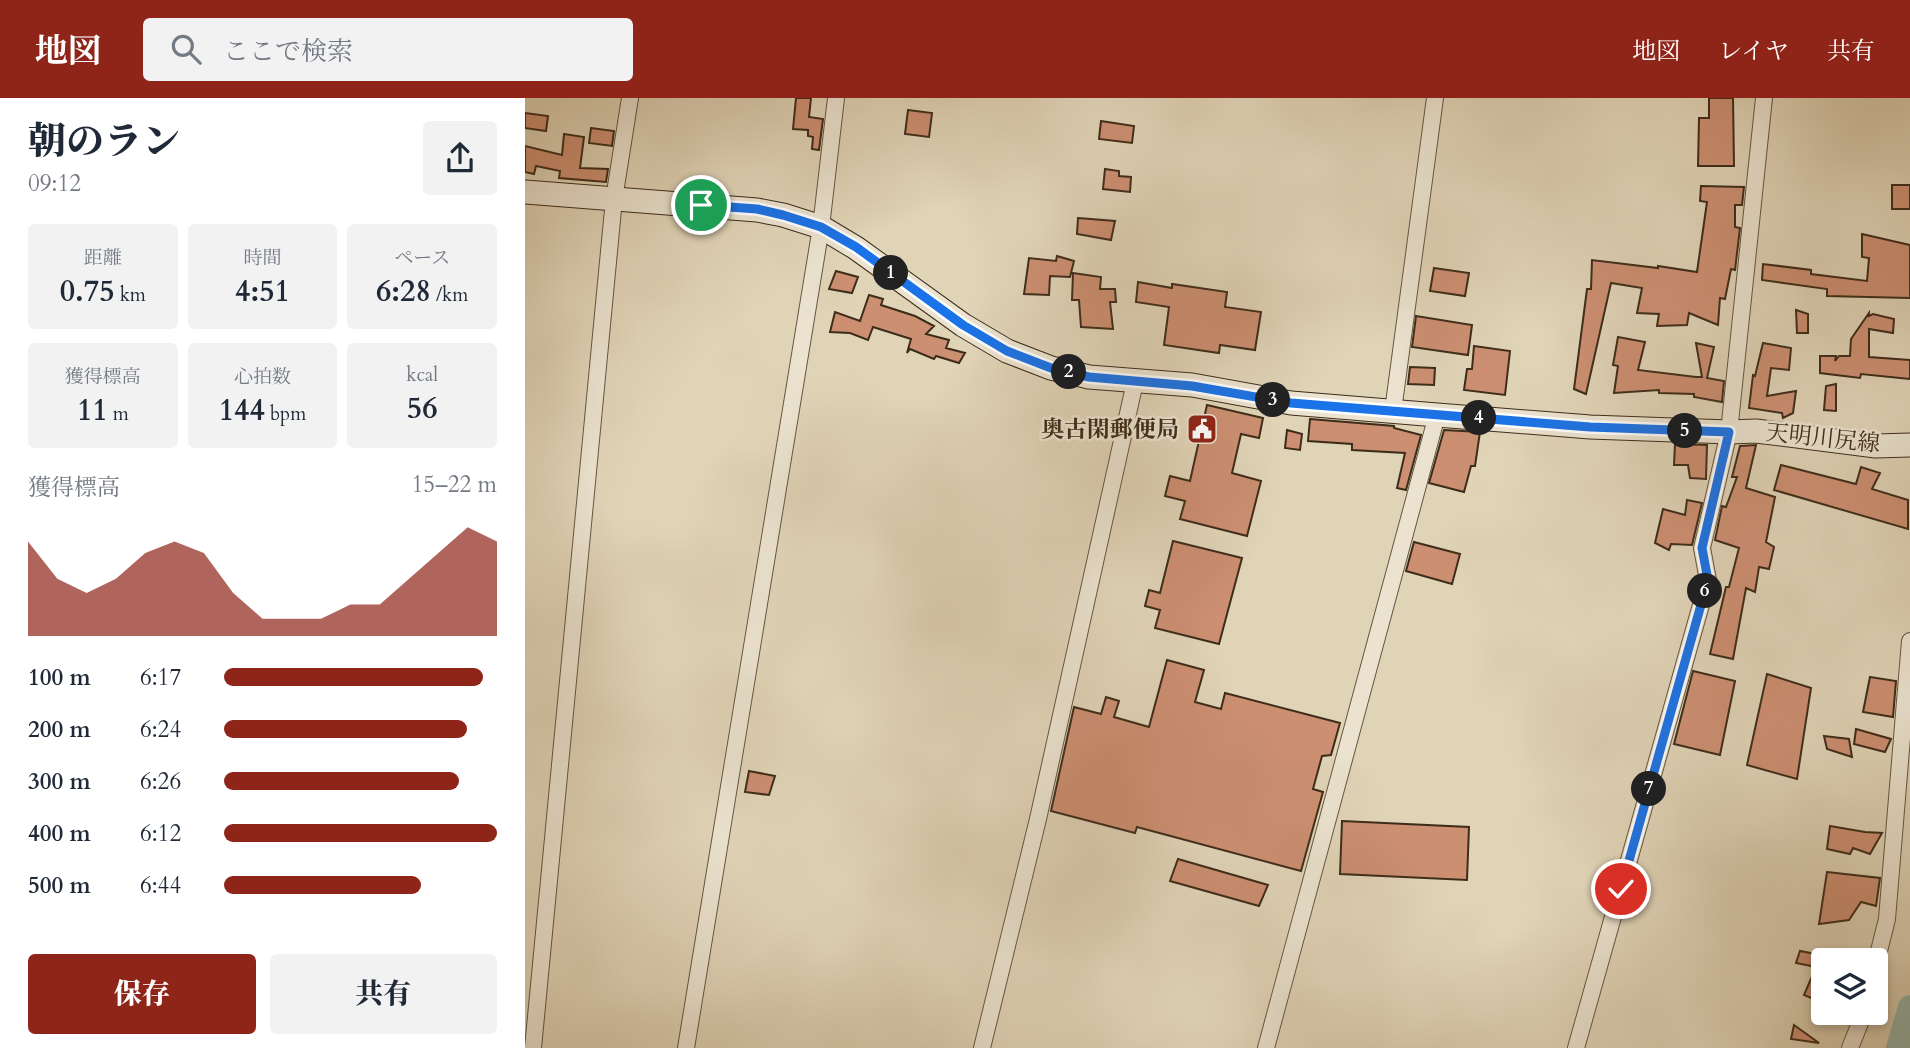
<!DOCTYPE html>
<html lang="ja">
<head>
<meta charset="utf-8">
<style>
	:root { --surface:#fff; --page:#f2f2f3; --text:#1f2937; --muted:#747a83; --accent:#8f2418 }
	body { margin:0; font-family:Cardo,"Noto Serif JP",serif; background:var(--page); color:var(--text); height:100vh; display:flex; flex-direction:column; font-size:26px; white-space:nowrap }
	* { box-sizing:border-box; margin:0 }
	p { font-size:23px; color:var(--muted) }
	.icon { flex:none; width:38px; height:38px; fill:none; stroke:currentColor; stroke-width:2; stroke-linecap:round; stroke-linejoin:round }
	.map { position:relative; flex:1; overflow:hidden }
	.details { display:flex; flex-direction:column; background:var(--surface); width:525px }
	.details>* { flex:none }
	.tools { position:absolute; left:1286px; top:850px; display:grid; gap:14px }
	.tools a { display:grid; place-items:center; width:77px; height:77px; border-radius:7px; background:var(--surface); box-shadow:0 4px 10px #0003; font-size:35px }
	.pin { position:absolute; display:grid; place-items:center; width:60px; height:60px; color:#fff; margin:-30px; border:4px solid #fff; border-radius:50%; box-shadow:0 2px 7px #0007 }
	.km { position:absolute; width:35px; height:35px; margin:-18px; border-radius:50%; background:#222; color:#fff; font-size:19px; line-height:35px; text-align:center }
	.round { display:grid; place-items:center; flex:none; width:74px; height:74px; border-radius:7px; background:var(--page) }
	.headline { display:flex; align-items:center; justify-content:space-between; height:119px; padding:0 28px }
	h1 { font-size:38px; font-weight:800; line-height:52px }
	.stats { display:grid; grid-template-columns:repeat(3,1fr); gap:10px; height:119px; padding:7px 28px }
	.stats div { display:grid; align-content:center; border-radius:7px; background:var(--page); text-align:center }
	.stats b { font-size:30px; font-weight:800 }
	.stats small { font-size:19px; font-weight:400 }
	.stats p { font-size:19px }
	.chart { height:196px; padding:14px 28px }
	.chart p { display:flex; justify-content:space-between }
	.chart svg { width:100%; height:126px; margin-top:7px; fill:var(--accent); opacity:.7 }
	.action { display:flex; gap:14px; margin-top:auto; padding:14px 28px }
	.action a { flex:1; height:80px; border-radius:7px; background:var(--accent); color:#fff; font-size:28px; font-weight:800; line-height:80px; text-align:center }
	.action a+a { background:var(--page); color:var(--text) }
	ul { padding:0 28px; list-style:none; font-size:23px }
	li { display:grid; grid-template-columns:112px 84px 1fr; align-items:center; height:52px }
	li i { height:18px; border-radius:9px; background:var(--accent) }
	header { display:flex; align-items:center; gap:42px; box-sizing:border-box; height:98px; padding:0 35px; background:var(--accent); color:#fff }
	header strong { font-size:33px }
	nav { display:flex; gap:38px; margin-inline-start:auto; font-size:24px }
	.search { width:490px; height:63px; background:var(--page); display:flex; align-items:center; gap:18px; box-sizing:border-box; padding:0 24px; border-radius:7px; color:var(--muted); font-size:26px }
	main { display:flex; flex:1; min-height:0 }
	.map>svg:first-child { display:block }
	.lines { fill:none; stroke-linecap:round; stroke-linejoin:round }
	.river { stroke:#94b8ad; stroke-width:24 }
	.building { fill:#cc8f72; stroke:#3e2c1a; stroke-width:2 }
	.minor-casing { stroke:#665641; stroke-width:18 }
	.secondary-casing { stroke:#3e2c1a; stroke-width:25 }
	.minor { stroke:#ebe3d0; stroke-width:16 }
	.secondary { stroke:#ebe3d0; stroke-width:23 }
	.route-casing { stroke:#fff; stroke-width:14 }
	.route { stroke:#1a73e8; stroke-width:9 }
	.labels { text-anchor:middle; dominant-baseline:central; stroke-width:5; stroke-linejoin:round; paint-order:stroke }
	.poi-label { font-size:23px; font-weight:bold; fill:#3e2c1a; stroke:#ebe3d0; text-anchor:end }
	.street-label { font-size:23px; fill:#3e2c1a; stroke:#ebe3d0 }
</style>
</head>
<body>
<header>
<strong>地図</strong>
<div class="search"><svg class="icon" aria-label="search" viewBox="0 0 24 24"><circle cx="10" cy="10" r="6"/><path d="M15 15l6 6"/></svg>ここで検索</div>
<nav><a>地図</a><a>レイヤ</a><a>共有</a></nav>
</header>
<main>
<section class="details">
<div class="headline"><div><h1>朝のラン</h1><p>09:12</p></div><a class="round"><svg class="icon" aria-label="share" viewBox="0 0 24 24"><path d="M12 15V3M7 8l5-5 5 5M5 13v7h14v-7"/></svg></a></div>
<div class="stats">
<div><p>距離</p><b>0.75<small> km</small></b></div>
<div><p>時間</p><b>4:51</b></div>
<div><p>ペース</p><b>6:28<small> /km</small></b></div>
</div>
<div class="stats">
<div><p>獲得標高</p><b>11<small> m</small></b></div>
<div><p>心拍数</p><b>144<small> bpm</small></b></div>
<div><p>kcal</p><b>56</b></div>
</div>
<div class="chart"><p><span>獲得標高</span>15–22 m</p>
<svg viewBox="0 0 160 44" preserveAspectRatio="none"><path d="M0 44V11L10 24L20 29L30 24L40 15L50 11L60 15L70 29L80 38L90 38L100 38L110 33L120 33L130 24L140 15L150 6L160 11V44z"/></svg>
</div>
<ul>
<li><b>100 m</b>6:17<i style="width:95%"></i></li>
<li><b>200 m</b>6:24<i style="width:89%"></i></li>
<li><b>300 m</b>6:26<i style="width:86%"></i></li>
<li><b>400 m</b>6:12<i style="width:100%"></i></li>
<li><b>500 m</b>6:44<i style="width:72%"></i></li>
</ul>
<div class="action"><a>保存</a><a>共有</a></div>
</section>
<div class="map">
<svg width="1385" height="950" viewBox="0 0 1385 950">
	<rect width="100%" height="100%" fill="#e0d4b7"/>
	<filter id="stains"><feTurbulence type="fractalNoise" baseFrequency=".00286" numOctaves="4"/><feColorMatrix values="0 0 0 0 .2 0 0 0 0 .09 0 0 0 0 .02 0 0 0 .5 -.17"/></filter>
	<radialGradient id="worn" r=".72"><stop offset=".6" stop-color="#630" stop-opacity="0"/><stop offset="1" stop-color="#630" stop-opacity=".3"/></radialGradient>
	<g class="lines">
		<path class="river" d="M1373,950l12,-41"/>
	</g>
	<path class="building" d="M271,0h15l-2,19 14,2 -4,31 -7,-1 1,-12 -5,-1v-6l-15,-1z
		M1184,0h24l1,68h-36l1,-48h10z
		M383,12l24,3 -3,24 -24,-3z
		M0,15l23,3 -2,15 -21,-3z
		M576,23l33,5 -2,17 -33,-4z
		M66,30l23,3 -2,15 -23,-3z
		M39,36l20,3 -4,31 28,1 -2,13 -47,-4 1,-7 -24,-5 -2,8 -9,-2v-26l37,9z
		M580,71l14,2v5l12,1 -1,15 -27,-3z
		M1367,87h18v24h-18z
		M1176,88l43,1 -2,18h-7v22l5,1 -5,42 -4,-1 -6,30 -5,-1 -2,27 -29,-12 -2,12 -30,1 2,-12 -22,-1 5,-25 -31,-5 -25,111 -12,-5 13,-100h4l1,-29 66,8v-2l39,6 10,-70 -7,-1z
		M553,120l37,3 -4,19 -34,-6z
		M1337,136l48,11v53l-83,-2v-7l-65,-9 1,-16 48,6v4l56,7 2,-23 -7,-1z
		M532,158l17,5 -4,16 -20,-1 -1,19 -25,-1 5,-36 27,3z
		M909,170l35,5 -4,23 -35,-5z
		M311,173l22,6 -6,16 -23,-4z
		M548,175l28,4 -1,12h15l1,13h-6l3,27 -32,-2 -2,-27h-7z
		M613,184l34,6v-4l55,8 -2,15 36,5 -6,38 -35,-5 -1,8 -55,-8 5,-38 -33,-5z
		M344,197l14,4 -2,6 34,11 19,10 -8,8 23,6 -3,8 19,5 -6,10 -23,-7 -2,3 -24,-10 -3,4 4,-14 -38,-12 -5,13 -18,-7 -20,-1 5,-20 25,9z
		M1271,212l12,4v19h-11z
		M1344,215v3l4,-2 21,5 -1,14 -24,-4v28l41,3v19l-49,-5 -1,4 -40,-5v-17h16l-1,5 4,-5h11l1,-17z
		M891,218l56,9 -4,30 -56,-8z
		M1093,239l27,5 -7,28 58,7h6l-6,-34 18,4 -7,31 17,3 -2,21 -28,-5v-3l-35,-1v-3l-45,3 4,-27 -5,-1z
		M1238,245l28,5 -2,22 -18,-2 -4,28 29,-5 -3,22 -10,5 -1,-5 -33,-5 4,-33 2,1z
		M949,248l36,5 -5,44 -41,-5 3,-21h5z
		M885,269l25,1 -1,17 -26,-1z
		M1311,286v27l-12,-1 2,-24z
		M682,307l56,13 -4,20 -18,-4 -9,39 29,8 -14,55 -67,-17 5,-18 -20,-5 5,-20 20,5z
		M785,321l84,7v2l27,7 -15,55 -9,-2 8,-35 -53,-3v-6l-44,-3z
		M762,332l15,4 -2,16 -15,-2z
		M919,332l36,2 -5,34h-4l-7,26 -35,-9z
		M1150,346l32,1 -1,34 -16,-1 -2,-13h-14z
		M1231,347l-10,43 29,9 -9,45 8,5 -5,22 -10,-2 -4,25 -9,-4 -13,71 -23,-5 16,-67h3l10,-39 -24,-8 7,-34 4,1 11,-30h-5l8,-31z
		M1256,367l75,19 5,-17 19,6 -8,16 36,11v29l-134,-39z
		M1162,402l15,3 -10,42 -21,-1 -2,6 -14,-7 8,-34 22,6z
		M648,443l69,17 -23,86 -64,-16 5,-18 -15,-4 4,-16 11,3z
		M889,444l46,12 -8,30 -46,-13z
		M642,562l37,10 -9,32 26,7 4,-16 115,30 -9,32 -9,1 -9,33 10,3 -22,79 -164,-44 -2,6 -84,-22 23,-104 27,7 5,-17 13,4 -5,16 35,10z
		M1168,573l42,10 -15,74 -46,-11z
		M1242,576l44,14 -14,91 -50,-14z
		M1345,579l26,4 -3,36 -30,-5z
		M1331,631l35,10 -6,13 -31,-8z
		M1299,638l25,3 3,18 -25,-8z
		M224,673l26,5 -6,19 -24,-3z
		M817,723l127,6 -2,53 -127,-6z
		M1305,728l35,6 17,1 -12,21 -17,-6 -3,6 -23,-5z
		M653,761l90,26 -9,21 -89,-25z
		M1302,774l53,6 -4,28 -15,-4 -12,18 -30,4z
		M1298,851v54l-19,-8 12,-28 -20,-4 4,-12 21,4z
		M1269,927l25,18 -28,-4z"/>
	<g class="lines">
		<g class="minor-casing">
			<path id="minor" d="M868,313l42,-313
				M1351,865l11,-44 23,-278
				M8,950l81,-849 16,-101
				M161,950l135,-821 15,-129
				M457,950l56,-229 97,-437
				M741,950l171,-633
				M1051,950l132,-468 -6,-32 27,-116 35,-334
				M1325,950l14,-35"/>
		</g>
		<g class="secondary-casing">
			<path id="secondary" d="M0,94l232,18 26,5 38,12 35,21 107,77 44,26 44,17 38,9 103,8 99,18 146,12 153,12 139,5 27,-1 120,15 34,-1"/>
		</g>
		<use href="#minor" class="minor"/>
		<use href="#secondary" class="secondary"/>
	</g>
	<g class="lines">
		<g class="route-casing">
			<path id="route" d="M176,107l56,4 26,6 38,12 35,20 107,78 44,26 44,17 38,9 103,9 99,17 299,24 139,5 -27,116 6,32 -87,309"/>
		</g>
		<use href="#route" class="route"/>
	</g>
	<defs>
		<g id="civic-square" transform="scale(1.575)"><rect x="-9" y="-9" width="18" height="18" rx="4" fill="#8f2418" stroke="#ebe3d0"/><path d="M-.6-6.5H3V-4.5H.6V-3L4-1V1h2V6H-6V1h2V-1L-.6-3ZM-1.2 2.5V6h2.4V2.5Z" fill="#fff"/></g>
	</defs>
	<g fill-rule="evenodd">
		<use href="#civic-square" x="677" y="331"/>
	</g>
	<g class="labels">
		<g class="poi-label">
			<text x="654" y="331">奥古閑郵便局</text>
		</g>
		<g class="street-label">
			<text transform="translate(1298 340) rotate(6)">天明川尻線</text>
		</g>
	</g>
	<rect width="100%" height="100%" filter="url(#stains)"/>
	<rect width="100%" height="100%" fill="url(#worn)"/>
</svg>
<div class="tools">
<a><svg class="icon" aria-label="layers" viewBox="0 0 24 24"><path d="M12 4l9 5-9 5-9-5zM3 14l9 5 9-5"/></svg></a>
</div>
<div class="pin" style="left:176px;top:107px;background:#1e9e55"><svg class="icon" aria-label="arrive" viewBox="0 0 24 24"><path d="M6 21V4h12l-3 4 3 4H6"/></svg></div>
<div class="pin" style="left:1096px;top:791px;background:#d93025"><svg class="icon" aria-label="check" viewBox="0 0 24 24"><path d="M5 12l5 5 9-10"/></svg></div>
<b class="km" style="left:366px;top:175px">1</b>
<b class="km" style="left:544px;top:274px">2</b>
<b class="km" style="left:748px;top:302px">3</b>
<b class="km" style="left:954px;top:320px">4</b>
<b class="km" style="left:1160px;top:333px">5</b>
<b class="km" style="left:1180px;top:493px">6</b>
<b class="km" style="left:1124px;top:691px">7</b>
</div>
</main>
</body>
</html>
